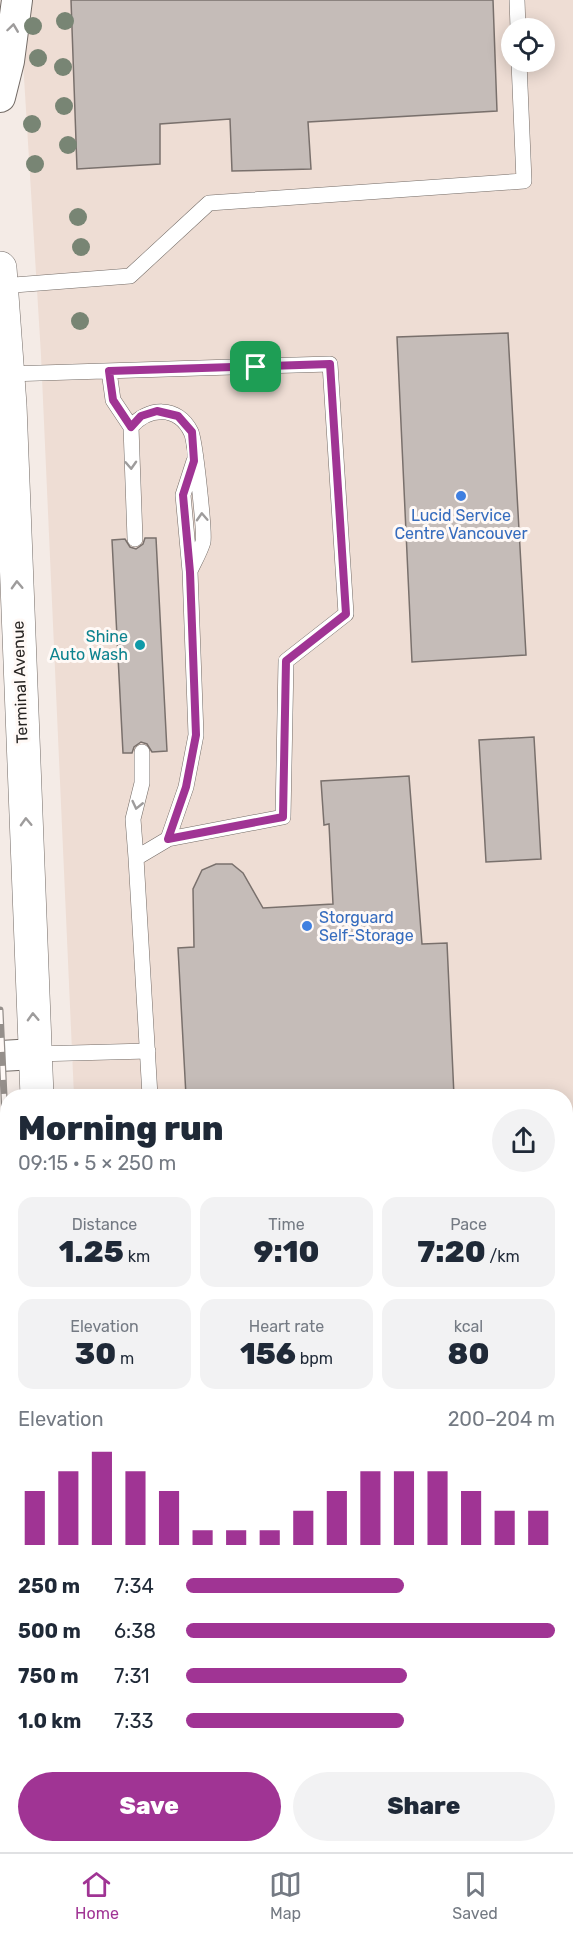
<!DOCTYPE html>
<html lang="en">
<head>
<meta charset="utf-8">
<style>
	:root { --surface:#fff; --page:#f2f2f3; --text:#1f2937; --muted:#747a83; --line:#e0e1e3; --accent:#a03494 }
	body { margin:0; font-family:Rubik,sans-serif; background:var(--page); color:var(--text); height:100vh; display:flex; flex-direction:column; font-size:22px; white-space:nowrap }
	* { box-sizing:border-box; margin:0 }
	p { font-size:20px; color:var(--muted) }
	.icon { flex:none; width:33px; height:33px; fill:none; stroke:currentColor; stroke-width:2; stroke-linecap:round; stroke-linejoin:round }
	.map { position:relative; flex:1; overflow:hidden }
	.drawer { position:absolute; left:0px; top:1089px; width:573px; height:764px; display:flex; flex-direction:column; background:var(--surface); border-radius:24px 24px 0 0; box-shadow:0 3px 15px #0003 }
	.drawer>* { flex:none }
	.tools { position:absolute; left:501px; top:18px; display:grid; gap:12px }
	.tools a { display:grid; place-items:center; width:54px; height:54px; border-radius:50%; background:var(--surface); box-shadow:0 3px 15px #0003; font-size:30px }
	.pin { position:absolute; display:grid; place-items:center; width:51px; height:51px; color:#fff; margin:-26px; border-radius:12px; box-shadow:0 3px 9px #0006 }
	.round { display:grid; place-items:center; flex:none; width:63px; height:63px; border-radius:32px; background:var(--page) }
	.overview { display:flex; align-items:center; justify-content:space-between; height:102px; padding:0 18px }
	h1 { font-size:33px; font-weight:800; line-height:45px }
	.metrics { display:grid; grid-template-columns:repeat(3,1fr); gap:9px; height:102px; padding:6px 18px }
	.metrics div { display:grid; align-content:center; border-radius:15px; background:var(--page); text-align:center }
	.metrics b { font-size:30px; font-weight:800 }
	.metrics small { font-size:16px; font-weight:400 }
	.metrics p { font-size:16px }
	.chart { height:168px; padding:12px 18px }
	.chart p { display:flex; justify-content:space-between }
	.chart svg { width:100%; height:108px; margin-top:6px; stroke:var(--accent); stroke-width:6 }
	.button { display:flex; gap:12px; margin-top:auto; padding:12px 18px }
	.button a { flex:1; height:69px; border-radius:36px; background:var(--accent); color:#fff; font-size:24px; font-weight:800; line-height:69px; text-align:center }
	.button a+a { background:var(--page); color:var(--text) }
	ul { padding:0 18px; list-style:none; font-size:20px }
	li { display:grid; grid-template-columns:96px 72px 1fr; align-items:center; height:45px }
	li i { height:15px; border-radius:8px; background:var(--accent) }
	.tab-bar { display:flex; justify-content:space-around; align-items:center; height:84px; border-top:2px solid var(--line); background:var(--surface); font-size:16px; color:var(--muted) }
	.tab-bar a { display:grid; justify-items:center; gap:3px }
	.tab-bar .active { color:var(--accent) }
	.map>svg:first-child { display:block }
	.built { fill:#eeddd4; fill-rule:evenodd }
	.building { fill:#c5bcb8; stroke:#79706c; stroke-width:1.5 }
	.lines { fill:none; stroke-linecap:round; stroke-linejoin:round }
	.lane-casing { stroke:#736b66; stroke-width:16 }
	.street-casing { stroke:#736b66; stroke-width:32 }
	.secondary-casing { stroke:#736b66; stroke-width:34 }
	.lane { stroke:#fff; stroke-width:15 }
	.street { stroke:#fff; stroke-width:30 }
	.secondary { stroke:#fff; stroke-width:33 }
	.rail-casing { stroke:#958f8b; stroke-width:7 }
	.rail { stroke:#fff9f6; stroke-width:4.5; stroke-dasharray:14; stroke-linecap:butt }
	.tree { fill:#788574 }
	.oneway { stroke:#9e9c9c }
	.route-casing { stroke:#fff; stroke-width:12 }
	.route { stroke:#a03494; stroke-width:8 }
	.shop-dot { fill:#3f7fe0; stroke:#fff9f6; stroke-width:2 }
	.culture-dot { fill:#0f9aa8; stroke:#fff9f6; stroke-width:2 }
	.labels { text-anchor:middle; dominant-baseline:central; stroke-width:6; stroke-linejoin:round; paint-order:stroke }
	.shop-label { font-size:16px; fill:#366cbe; stroke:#fff9f6 }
	.culture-label { font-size:16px; fill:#0d838f; stroke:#fff9f6; text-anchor:end }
	.street-label { font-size:16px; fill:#272422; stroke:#fff9f6 }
</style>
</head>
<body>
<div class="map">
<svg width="573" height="1852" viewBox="0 0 573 1852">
	<rect width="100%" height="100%" fill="#f4ebe6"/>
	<path class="built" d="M30,0h543v1841l-7,1v-746h-492l-33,-741 -18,-294zM512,28h32v34h-32z
		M118,1845h359l-180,7h-172z"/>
	<path class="building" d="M71,0h422l4,111 -189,11 3,47 -79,2 -2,-52 -70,5v40l-83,5z
		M508,333l18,322 -114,7 -15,-325z
		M145,538h11l11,213 -15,1 -5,-8 -6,-2 -7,5 -2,6h-9l-11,-213 13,-1 5,8 6,2 7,-5z
		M534,737l7,122 -55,3 -7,-122z
		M409,776l13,168 25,-1 7,153h-268l-8,-148 16,-1 -1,-58 9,-19 14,-6h16l11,9 20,35 70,-4 -4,-80 -5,1 -3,-44z"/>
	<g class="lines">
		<g class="lane-casing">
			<path id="lane" d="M517,0l1,28
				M1,286l129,-10 79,-73 315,-22 -5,-119
				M109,371l4,29 18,27
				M8,374l322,-10 16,250 -60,47 -3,156 -115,22 -32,19 14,238
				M135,539l-4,-112c17,-20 47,-22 60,5 4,7 14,101 12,110 -3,10 -9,20 -13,29
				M168,839l18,-52 10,-52 -6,-164 -7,-76 11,-34
				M136,858l-3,-39 9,-36v-31
				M35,1054l113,-3
				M566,1403h3l4,39
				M566,1758h7
				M351,1845v7"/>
		</g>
		<g class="street-casing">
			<path id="street" d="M0,97l9,-36 8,-61
				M0,1056l35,-2"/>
		</g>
		<g class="secondary-casing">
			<path id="secondary" d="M0,268l10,137 27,691
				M66,1845v7"/>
		</g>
		<use href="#lane" class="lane"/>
		<use href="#street" class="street"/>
		<use href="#secondary" class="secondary"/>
		<g class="rail-casing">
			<path id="rail" d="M0,1010l8,172
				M0,1533l8,168
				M14,1845v7
				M36,1845l1,7"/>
		</g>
		<use href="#rail" class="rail"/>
	</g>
	<g class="tree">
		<circle cx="65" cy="21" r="9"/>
		<circle cx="33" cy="26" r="9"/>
		<circle cx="38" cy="58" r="9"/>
		<circle cx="63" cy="67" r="9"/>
		<circle cx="64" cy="106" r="9"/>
		<circle cx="32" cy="124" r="9"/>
		<circle cx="68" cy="145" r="9"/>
		<circle cx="35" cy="164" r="9"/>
		<circle cx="78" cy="217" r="9"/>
		<circle cx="81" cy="247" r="9"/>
		<circle cx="80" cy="321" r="9"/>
	</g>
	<defs><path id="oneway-chevron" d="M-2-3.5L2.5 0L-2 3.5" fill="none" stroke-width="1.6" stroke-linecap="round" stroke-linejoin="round" transform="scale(1.5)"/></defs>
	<g class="oneway">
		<use href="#oneway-chevron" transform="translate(13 28) rotate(-82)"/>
		<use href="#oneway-chevron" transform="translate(131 465) rotate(87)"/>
		<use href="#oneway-chevron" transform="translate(202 517) rotate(-93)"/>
		<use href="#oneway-chevron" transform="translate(17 585) rotate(-92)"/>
		<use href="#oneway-chevron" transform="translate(137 805) rotate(103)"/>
		<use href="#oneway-chevron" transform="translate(26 822) rotate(-92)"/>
		<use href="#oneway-chevron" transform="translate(33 1017) rotate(-92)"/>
	</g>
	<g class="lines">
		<g class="route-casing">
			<path id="route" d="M330,364l16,250 -60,47 -3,156 -115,22 18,-52 10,-52 -6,-163 -7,-77 11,-34 -2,-29 -14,-16 -21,-5 -16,5 -10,11 -18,-27 -4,-29z"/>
		</g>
		<use href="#route" class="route"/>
	</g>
	<g class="shop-dot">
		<circle cx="461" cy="496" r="6"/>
		<circle cx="307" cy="926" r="6"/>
	</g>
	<circle class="culture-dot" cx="140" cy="645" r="6"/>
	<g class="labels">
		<g class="shop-label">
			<text x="461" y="515">Lucid Service<tspan x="461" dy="18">Centre Vancouver</tspan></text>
			<text x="319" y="917" text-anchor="start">Storguard<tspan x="319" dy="18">Self-Storage</tspan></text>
		</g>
		<g class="culture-label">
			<text x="128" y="636">Shine<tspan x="128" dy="18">Auto Wash</tspan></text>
		</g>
		<g class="street-label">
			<text transform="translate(20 682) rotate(-92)">Terminal Avenue</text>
		</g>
	</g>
</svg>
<div class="tools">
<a><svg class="icon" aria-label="locate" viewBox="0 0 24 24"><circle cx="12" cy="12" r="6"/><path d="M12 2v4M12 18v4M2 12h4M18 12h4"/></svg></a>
</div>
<div class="pin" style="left:256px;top:367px;background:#1e9e55"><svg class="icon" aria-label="arrive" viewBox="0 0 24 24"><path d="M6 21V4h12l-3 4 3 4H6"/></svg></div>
<section class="drawer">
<div class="overview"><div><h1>Morning run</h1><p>09:15 · 5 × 250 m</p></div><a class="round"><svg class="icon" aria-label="share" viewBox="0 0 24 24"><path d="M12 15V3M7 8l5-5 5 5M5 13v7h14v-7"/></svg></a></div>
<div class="metrics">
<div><p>Distance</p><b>1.25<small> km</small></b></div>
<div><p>Time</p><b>9:10</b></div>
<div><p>Pace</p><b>7:20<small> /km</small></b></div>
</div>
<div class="metrics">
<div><p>Elevation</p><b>30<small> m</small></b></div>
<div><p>Heart rate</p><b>156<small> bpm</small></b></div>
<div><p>kcal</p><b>80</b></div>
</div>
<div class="chart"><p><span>Elevation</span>200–204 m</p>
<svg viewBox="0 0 160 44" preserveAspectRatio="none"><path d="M5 44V22M15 44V14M25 44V6M35 44V14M45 44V22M55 44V38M65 44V38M75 44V38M85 44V30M95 44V22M105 44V14M115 44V14M125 44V14M135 44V22M145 44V30M155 44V30"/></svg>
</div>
<ul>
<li><b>250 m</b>7:34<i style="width:59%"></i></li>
<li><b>500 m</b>6:38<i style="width:100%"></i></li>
<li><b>750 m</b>7:31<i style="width:60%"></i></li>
<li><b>1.0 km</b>7:33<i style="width:59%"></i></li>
</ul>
<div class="button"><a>Save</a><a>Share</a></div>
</section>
</div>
<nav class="tab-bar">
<a class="active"><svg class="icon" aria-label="home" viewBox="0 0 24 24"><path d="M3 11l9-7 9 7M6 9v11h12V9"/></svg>Home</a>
<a><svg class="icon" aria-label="map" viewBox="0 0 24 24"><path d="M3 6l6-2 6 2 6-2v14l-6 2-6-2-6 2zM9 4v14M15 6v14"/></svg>Map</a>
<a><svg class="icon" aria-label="saved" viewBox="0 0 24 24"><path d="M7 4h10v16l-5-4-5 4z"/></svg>Saved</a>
</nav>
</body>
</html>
